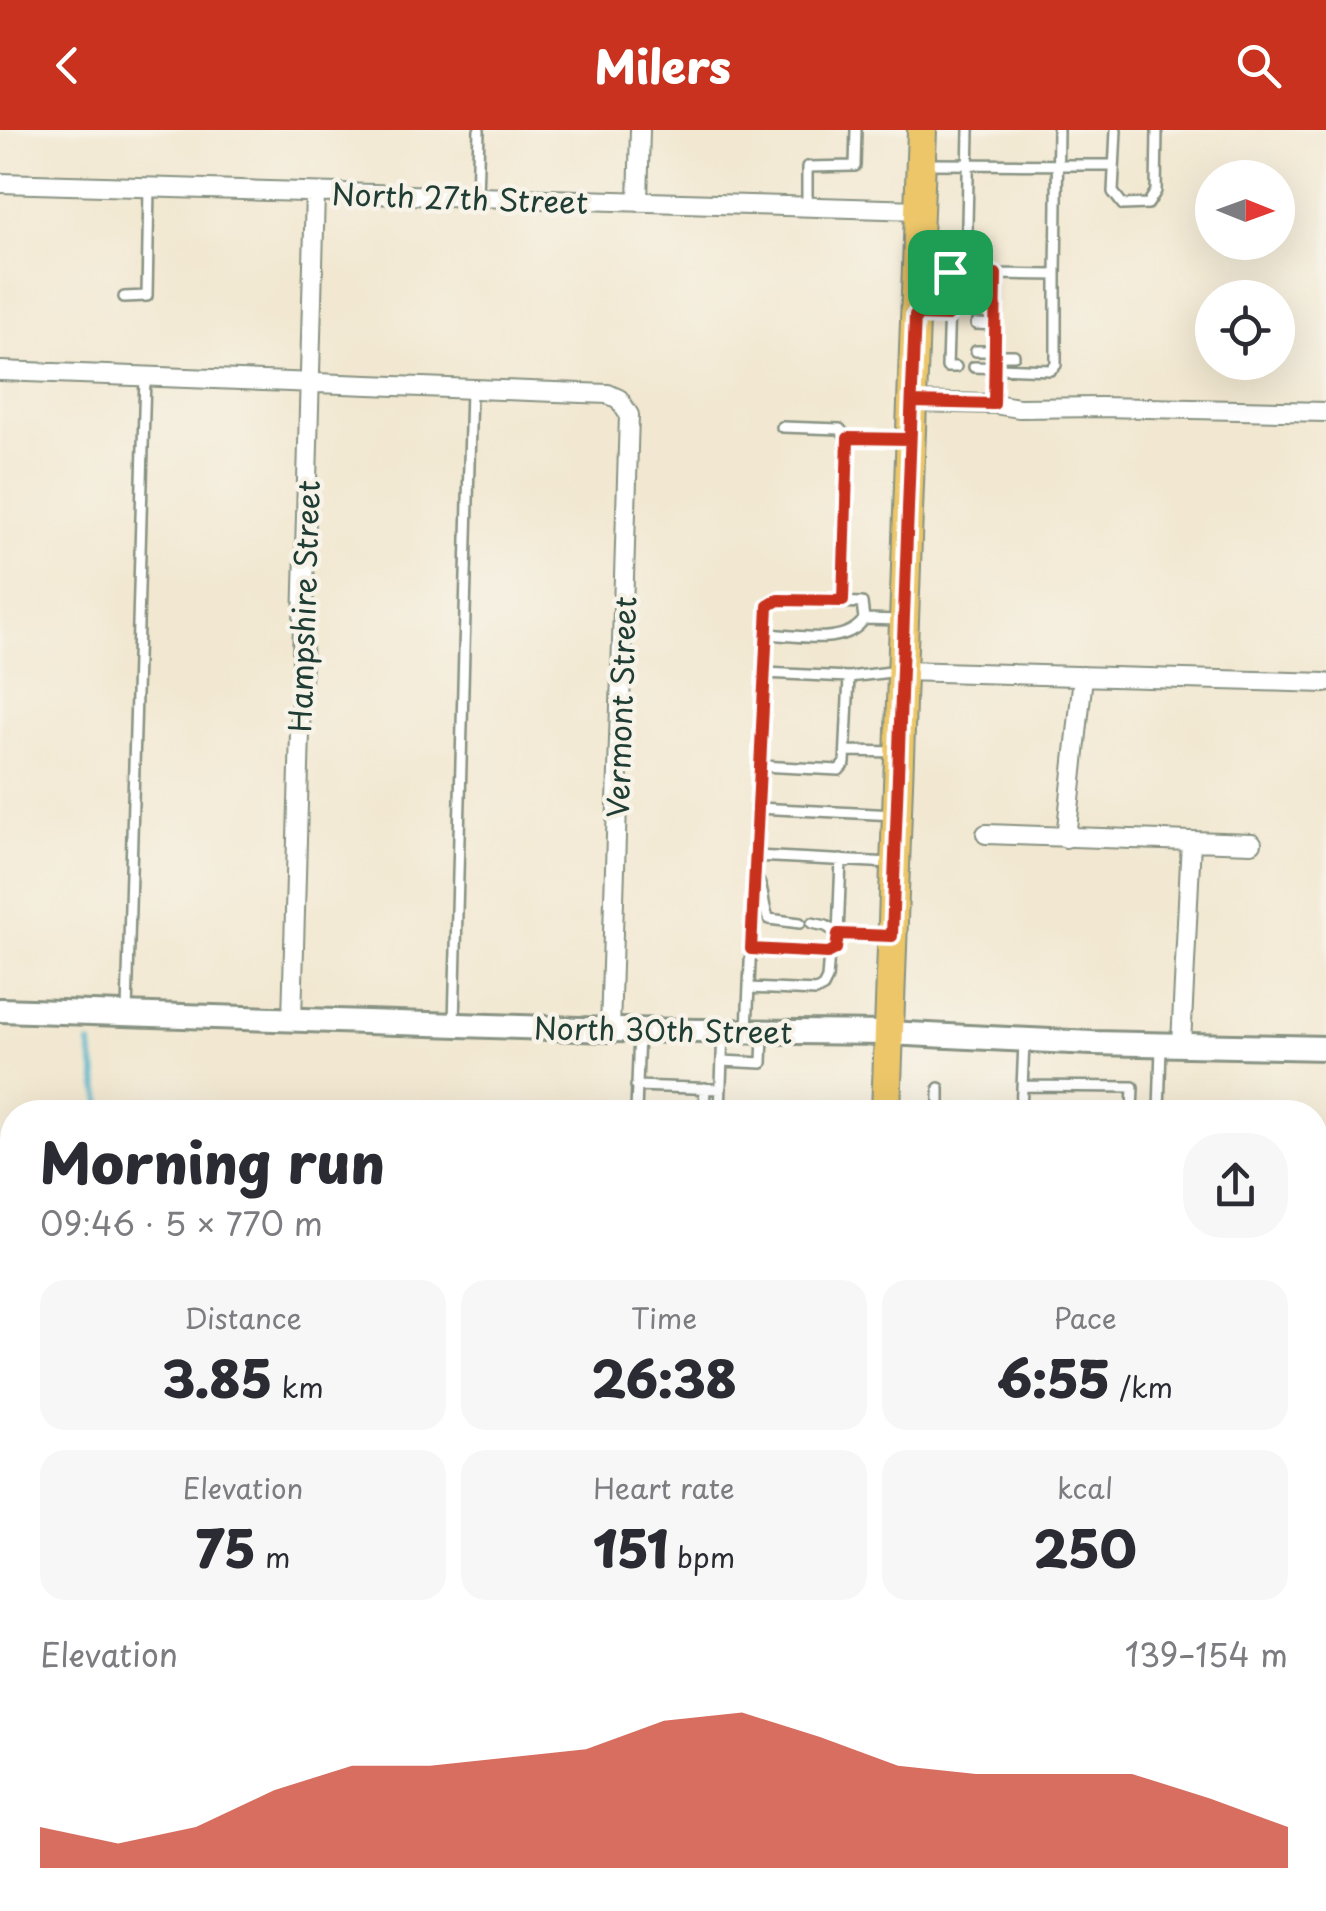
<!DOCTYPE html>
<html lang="en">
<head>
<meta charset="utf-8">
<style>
	:root { --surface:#fff; --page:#f7f7f7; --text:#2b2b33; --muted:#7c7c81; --accent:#c8321e }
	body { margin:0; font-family:"Playpen Sans",sans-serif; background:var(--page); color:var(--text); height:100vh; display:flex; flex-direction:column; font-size:38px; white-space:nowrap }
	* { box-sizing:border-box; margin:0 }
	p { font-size:32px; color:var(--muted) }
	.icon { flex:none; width:55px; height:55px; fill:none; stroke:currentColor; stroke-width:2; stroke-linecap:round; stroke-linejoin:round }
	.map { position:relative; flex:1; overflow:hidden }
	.side { position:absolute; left:0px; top:970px; width:1328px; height:812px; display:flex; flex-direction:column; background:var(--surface); border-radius:40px 40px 0 0; box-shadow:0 10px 40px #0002 }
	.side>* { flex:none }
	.needle { width:65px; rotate:91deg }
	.controls { position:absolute; left:1195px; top:30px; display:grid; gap:20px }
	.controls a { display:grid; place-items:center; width:100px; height:100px; border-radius:50%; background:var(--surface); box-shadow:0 10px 40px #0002; font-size:50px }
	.pin { position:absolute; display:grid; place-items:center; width:85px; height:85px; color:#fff; margin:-42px; border-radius:20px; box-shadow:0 5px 15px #0006 }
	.round { display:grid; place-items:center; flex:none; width:105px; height:105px; border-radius:40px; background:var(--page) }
	.overview { display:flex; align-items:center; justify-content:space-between; height:170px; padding:0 40px }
	h1 { font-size:55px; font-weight:800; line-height:75px }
	.figures { display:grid; grid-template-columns:repeat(3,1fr); gap:15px; height:170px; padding:10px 40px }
	.figures div { display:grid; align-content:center; border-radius:25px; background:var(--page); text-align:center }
	.figures b { font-size:50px; font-weight:800 }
	.figures small { font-size:28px; font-weight:400 }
	.figures p { font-size:28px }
	.chart { height:280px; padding:20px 40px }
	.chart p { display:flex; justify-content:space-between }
	.chart svg { width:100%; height:180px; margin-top:10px; fill:var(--accent); opacity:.7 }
	header { display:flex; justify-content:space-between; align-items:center; height:130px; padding:0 40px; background:var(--accent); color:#fff; font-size:45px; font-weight:800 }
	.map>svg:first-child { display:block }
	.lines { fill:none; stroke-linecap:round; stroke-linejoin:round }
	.stream { stroke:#50b6ce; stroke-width:5 }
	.service-casing { stroke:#889282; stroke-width:14 }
	.minor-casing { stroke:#889282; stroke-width:22 }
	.tertiary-casing { stroke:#889282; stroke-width:28 }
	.primary-casing { stroke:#889282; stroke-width:32 }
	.service { stroke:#fff; stroke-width:9 }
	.minor { stroke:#fff; stroke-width:18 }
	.tertiary { stroke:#fff; stroke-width:22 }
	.primary { stroke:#ecc669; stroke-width:28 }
	.route-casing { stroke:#fff; stroke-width:20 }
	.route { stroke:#c8321e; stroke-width:12 }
	.labels { text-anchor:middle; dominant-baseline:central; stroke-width:9; stroke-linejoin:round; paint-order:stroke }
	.street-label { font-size:30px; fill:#1f3d34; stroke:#f7f3e8 }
</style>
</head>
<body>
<header><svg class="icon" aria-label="back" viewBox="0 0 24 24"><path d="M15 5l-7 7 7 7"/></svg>Milers<svg class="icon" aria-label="search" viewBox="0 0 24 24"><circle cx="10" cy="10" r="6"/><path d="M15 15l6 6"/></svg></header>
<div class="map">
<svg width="1326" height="1781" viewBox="0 0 1326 1781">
	<rect width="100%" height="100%" fill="#f7f3e8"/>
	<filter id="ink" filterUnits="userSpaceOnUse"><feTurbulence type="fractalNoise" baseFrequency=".01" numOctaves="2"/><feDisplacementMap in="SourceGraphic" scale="20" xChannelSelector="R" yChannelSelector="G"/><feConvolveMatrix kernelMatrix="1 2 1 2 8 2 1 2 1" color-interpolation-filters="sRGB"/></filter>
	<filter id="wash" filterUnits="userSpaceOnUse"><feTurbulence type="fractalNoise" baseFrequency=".0048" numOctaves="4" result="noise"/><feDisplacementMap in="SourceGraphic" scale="40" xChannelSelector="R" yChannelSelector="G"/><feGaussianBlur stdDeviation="2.25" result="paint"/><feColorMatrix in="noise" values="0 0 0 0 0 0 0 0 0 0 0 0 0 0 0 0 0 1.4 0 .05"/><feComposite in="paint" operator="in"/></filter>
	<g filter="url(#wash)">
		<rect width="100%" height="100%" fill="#f2e8d1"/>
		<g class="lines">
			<path class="stream" d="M90,914l13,68
				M330,1781v-11"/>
		</g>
	</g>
	<g filter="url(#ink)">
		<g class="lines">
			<g class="service-casing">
				<path id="service" d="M969,0l-3,142 30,2
					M1116,0l-3,62 10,13 25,-1 8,-13 1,-61
					M925,34l188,1
					M477,67l2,-67
					M807,75v-38l48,-1 1,-36
					M124,167l23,-1 2,-108
					M977,167l19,1
					M976,194l20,1
					M976,221h19
					M995,225h19
					M956,237h-9l3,-95h16
					M974,237l76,3 6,-5v-90
					M994,274l2,-130 60,1 2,-145
					M782,297l58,2 7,9
					M843,471l4,-163 61,1
					M767,504l1,-28 10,-6 84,3 2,16
					M764,543l85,4
					M846,621l50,1
					M760,636l79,4 6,-7 4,-86 50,-6
					M895,685l-138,-7 10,-174c29,1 79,13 97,-15l37,1
					M755,726l137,7
					M841,730l-3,74 48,2
					M756,747c10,14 5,27 13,42l31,4
					M751,819l78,4 7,-4 2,-15 -12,-8 -14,-3
					M749,858l67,3 7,-4 4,-8 2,-26
					M127,883l18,-637
					M454,894l17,-635
					M747,900l10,-222
					M722,931l40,2 1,-30
					M636,956l85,3
					M1022,956l111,1 -1,25
					M636,982l3,-80
					M704,982l1,-24
					M720,982l3,-82
					M939,982v-24
					M1021,982l3,-70
					M1159,982l2,-65
					M0,1127l12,1
					M1315,1275h11
					M7,1462l5,-231
					M1315,1484h11
					M0,1578h12
					M0,1623l12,1
					M0,1664h12
					M0,1697h12
					M82,1781l1,-11
					M444,1781l1,-11
					M1017,1781v-11
					M1101,1781v-11
					M1129,1781v-11"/>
			</g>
			<g class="minor-casing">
				<path id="minor" d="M0,53l919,27
					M638,72l2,-72
					M0,241l608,23 11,5 10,16 -19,615
					M912,272l82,2 25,4 82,-1 225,5
					M902,541l424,12
					M986,704l266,9
					M1066,708l17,-162
					M292,889l23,-826
					M1181,914l10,-203"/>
			</g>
			<g class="tertiary-casing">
				<path id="tertiary" d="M0,880l610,20 278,3 204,10 234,5"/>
			</g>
			<g class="primary-casing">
				<path id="primary" d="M886,982l36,-982
					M867,1781v-11"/>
			</g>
			<use href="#service" class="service"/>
			<use href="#minor" class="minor"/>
			<use href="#tertiary" class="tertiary"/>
			<use href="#primary" class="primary"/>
		</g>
	</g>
	<g class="lines" filter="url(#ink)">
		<g class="route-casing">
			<path id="route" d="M950,142l-2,44 -33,-1 -5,124 -62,-1 -5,163 -65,-1 -10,6 -17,343 77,4 8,-4 2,-15 54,2 20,-534 82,2 2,-130 -46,-2"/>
		</g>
		<use href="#route" class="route"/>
	</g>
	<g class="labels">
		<g class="street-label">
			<text transform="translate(460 67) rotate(2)">North 27th Street</text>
			<text transform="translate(303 476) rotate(-88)">Hampshire Street</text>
			<text transform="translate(620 577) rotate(-88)">Vermont Street</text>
			<text transform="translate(663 899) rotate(1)">North 30th Street</text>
		</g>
	</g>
</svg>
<div class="controls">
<a><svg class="needle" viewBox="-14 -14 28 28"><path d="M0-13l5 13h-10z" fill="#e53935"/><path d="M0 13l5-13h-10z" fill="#7c7c81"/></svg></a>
<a><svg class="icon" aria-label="locate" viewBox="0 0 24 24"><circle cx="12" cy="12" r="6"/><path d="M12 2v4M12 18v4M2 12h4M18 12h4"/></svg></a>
</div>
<div class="pin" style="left:950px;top:142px;background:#1e9e55"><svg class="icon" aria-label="arrive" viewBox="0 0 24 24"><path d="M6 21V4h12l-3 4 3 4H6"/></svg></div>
<section class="side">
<div class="overview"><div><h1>Morning run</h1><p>09:46 · 5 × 770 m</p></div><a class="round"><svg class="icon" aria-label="share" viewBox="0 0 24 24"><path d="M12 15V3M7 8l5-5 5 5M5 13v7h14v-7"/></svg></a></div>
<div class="figures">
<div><p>Distance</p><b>3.85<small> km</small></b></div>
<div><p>Time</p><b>26:38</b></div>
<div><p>Pace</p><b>6:55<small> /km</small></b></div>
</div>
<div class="figures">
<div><p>Elevation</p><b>75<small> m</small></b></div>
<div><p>Heart rate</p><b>151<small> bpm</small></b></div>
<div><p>kcal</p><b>250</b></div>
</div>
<div class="chart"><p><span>Elevation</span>139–154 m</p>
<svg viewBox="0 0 160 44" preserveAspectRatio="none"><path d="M0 44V34L10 38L20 34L30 25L40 19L50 19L60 17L70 15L80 8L90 6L100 12L110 19L120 21L130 21L140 21L150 27L160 34V44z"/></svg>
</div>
</section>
</div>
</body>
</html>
